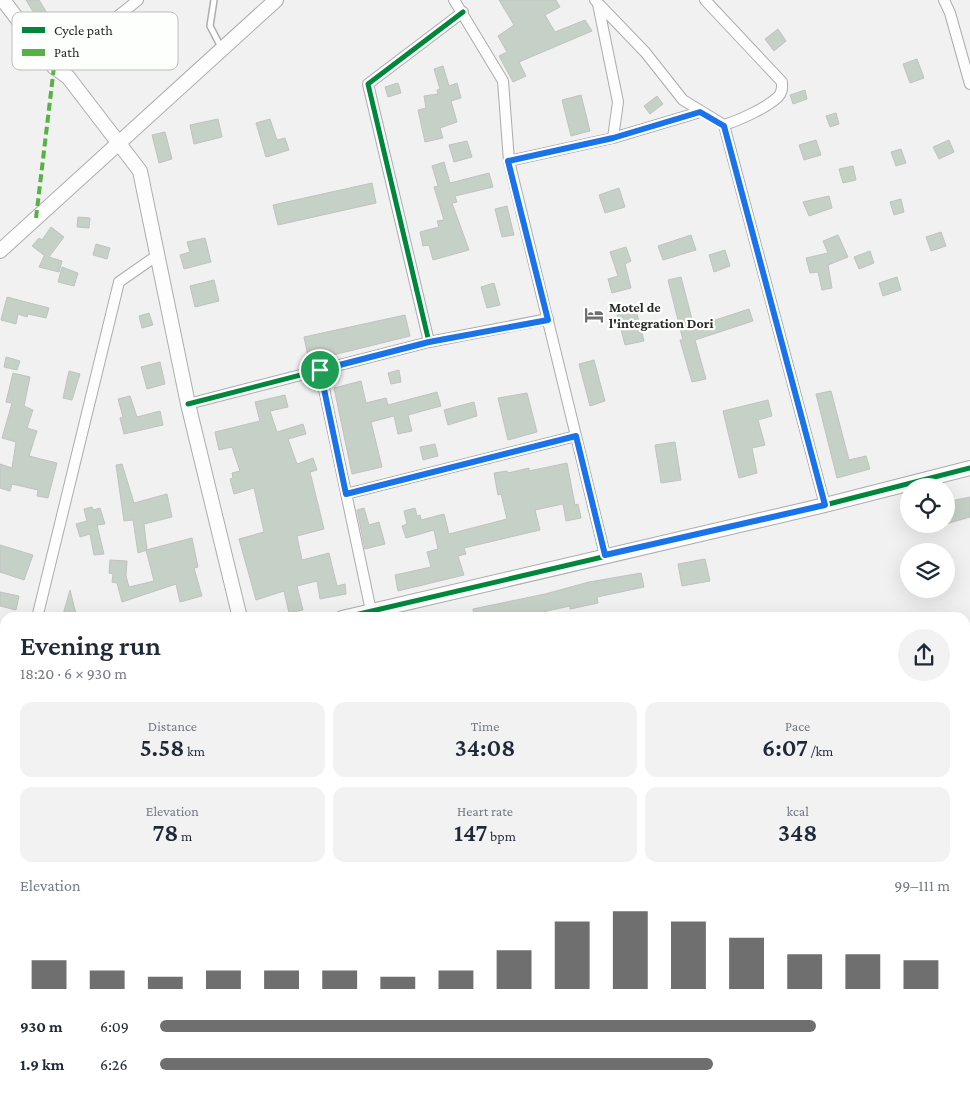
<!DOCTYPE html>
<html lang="en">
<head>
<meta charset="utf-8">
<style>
	:root { --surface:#fff; --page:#f2f2f3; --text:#1f2937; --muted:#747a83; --accent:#6e6f6e }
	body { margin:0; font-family:"Crimson Pro",serif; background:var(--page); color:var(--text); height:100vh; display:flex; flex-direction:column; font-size:19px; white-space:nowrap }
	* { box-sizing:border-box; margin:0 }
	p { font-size:16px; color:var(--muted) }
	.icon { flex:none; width:28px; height:28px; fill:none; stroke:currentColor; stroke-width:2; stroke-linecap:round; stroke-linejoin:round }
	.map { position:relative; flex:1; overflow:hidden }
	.side { position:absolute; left:0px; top:612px; width:970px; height:481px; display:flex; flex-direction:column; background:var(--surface); border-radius:15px 15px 0 0; box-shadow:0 5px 20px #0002 }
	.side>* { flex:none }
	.fabs { position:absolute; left:900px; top:478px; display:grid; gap:10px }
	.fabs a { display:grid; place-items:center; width:55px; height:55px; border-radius:50%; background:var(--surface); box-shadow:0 5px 20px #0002; font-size:25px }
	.pin { position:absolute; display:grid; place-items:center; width:42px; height:42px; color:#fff; margin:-21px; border:2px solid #fff; border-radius:50%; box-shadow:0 1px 5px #0007 }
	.round { display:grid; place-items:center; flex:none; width:52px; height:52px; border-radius:26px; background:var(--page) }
	.summary { display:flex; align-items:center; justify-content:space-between; height:85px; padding:0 20px }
	h1 { font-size:28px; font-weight:600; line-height:38px }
	.figures { display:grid; grid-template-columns:repeat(3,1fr); gap:8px; height:85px; padding:5px 20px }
	.figures div { display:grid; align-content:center; border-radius:12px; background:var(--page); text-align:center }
	.figures b { font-size:25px; font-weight:600 }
	.figures small { font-size:14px; font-weight:400 }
	.figures p { font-size:14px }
	.chart { height:140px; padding:10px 20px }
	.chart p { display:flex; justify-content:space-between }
	.chart svg { width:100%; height:90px; margin-top:5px; stroke:var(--accent); stroke-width:6 }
	ul { padding:0 20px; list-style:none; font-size:16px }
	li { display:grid; grid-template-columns:80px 60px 1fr; align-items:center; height:38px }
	li i { height:12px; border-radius:6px; background:var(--accent) }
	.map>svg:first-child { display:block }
	.building { fill:#c5d1c7; stroke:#c1c2c1 }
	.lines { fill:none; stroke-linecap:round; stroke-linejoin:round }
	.lane-casing { stroke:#abacab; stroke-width:8 }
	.street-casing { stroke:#abacab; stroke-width:12 }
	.secondary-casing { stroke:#abacab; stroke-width:16 }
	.lane { stroke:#fdfdfd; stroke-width:5 }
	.street { stroke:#fdfdfd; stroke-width:10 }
	.secondary { stroke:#fdfdfd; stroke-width:14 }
	.quiet { stroke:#56b245; stroke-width:4; stroke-dasharray:8 4; stroke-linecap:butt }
	.cycleway-casing { stroke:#fdfffd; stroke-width:8 }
	.cycleway { stroke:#00873e; stroke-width:5 }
	.route-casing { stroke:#fff; stroke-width:10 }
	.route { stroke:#1a73e8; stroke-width:6 }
	.labels { text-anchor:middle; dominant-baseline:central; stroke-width:4.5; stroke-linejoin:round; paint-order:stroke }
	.poi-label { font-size:14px; font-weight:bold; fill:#282928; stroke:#fdfffd; text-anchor:start }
	.key { fill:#fdfffd; stroke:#bdbfbd; stroke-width:1 }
	.key-label { font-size:14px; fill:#282928 }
</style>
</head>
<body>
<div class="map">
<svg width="970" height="1093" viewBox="0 0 970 1093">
	<rect width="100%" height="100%" fill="#f0f1f0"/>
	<path class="building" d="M26,0h13l13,21 -10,6z
		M499,0h57l4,7 -15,8 10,17 30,-12 7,11 -73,31 7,14 -13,6 -14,-26 8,-4 -9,-16 16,-11z
		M778,29l8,12 -12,10 -9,-12z
		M917,59l7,19 -14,5 -7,-19z
		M443,66l6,20 8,-3 4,15 -10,3 6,21 -17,6 3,10 -18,4 -7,-32 8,-2 -2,-12 14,-2 -1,-4 3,-1 -6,-20z
		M398,83l3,10 -13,4 -3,-10z
		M805,90l2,9 -14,5 -3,-9z
		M581,95l9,36 -19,5 -9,-36z
		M657,96l6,8 -13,10 -6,-8z
		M836,113l3,11 -9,3 -4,-11z
		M218,119l4,18 -28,7 -4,-19z
		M270,119l7,21 8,-2 4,12 -23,7 -10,-34z
		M165,132l7,27 -13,4 -7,-28z
		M816,140l5,15 -17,5 -5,-15z
		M949,140l5,12 -15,7 -6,-12z
		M467,141l5,16 -18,5 -5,-17z
		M901,149l5,14 -10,3 -5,-14z
		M444,162l6,21 39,-10 4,14 -38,9 2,6 -5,1 17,47 -36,10 -4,-15 -6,1 -3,-14 19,-5 -2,-6 7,-1 -10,-33 4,-1 -6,-20z
		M853,166l3,14 -13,3 -4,-14z
		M372,183l4,20 -98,22 -5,-20z
		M619,188l6,19 -20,6 -6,-18z
		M829,196l3,12 -23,8 -6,-14z
		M901,199l3,13 -10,3 -4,-13z
		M507,206l7,29 -12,2 -7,-28z
		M78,217l12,1 -1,10 -12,-1z
		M51,227l13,10 -15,20 13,4 -3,11 -20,-5 5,-11h1l-13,-10 7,-8 3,2z
		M941,232l5,14 -15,5 -5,-14z
		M691,235l5,15 -33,10 -5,-14z
		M838,235l10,22 -20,8 4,23 -10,2 -4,-18 -8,1 -4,-15 22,-5 -5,-12z
		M205,238l6,24 -27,7 -4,-14 10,-3 -3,-10z
		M96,244l14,4 -3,11 -14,-4z
		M626,247l5,14 -6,3 6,24 -19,5 -4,-14 10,-3 -8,-24z
		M725,250l5,16 -16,6 -5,-17z
		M870,251l4,12 -15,6 -5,-12z
		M62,267l16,6 -4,13 -16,-4z
		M681,277l13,50 55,-18 4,12 -58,19 11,39 -14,3 -12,-42h3l-15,-60z
		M897,277l4,13 -18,6 -4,-13z
		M214,280l5,21 -24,6 -5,-21z
		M494,283l6,22 -13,3 -6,-21z
		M7,297l42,11 -3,10 -18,-4 -1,3 -9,-3 -2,10 -15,-4z
		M636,310l8,31 -19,4 -8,-31z
		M149,313l4,12 -11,3 -3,-12z
		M405,315l5,21 -101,25 -5,-24z
		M6,357l14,4 -3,9 -13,-3z
		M594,360l11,41 -15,5 -11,-42z
		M160,362l5,22 -18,5 -6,-22z
		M399,370l2,12 -10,2 -3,-11z
		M69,371l11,3 -8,26 -9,-2z
		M13,373l17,4 -6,29 9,4 -6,18 10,3 -8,25 28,7 -9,35 -11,-2 1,-6 -26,-6 -2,7 -10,-3v-24l12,4 4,-26 -14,-4 10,-35 -6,-1z
		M361,381l5,22 20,-5 2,7 49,-13 4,14 -33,9 4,16 -14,3 -4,-18 -23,6 11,45 -30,7 -18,-86z
		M831,391l18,69 17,-4 4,13 -33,9 -21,-84z
		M527,393l10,39 -29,8 -10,-42z
		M285,395l3,12 -18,4 7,21 26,-8 3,10 -18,5 9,25 16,-6 4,12 -7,2 14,57 -27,7 5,24 27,-7 8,33 8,-2 1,10 -26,5 -3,-18 -20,5 6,24 -14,3 -5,-22 -28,9 -17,-61 25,-7 -10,-44 -20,6 -4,-15 3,-1 -1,-5 8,-2 -8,-24 -13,3 -4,-18 45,-11 -5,-19z
		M130,396l7,21 23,-6 3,14 -39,9 -4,-16 3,-1 -5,-18z
		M768,400l4,16 -14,4 7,25 -13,3 5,25 -18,5 -16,-67z
		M474,402l3,14 -29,9 -4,-15z
		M675,442l6,38 -20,3 -6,-38z
		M435,444l3,12 -15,4 -3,-13z
		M567,463l8,42 3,-1 3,14 -15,3 -3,-17 -28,6 5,20 -76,18 2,6 -8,2 6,19 -66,16 -3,-16 36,-8 -4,-15 11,-3 -4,-19 -28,8 -4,-12 5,-2 -3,-13 11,-3 2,8 3,-1 1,5 23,-6 5,20 58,-15 -6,-25 -3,1 -4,-22 13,-2 1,2 21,-5v3z
		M122,464l12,39 33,-9 5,23 -28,7 3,26 -9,3 -5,-33 -9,1 -8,-56z
		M970,497v20l-24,7v-22z
		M92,507l1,3 7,-2 5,16 -8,1 7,29 -10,1 -4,-21 -10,3 -4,-13 11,-3 -3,-12z
		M364,508l5,17 10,-3 6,22 -20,5 -8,-39z
		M192,538l6,29 -4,1 8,28 -22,6 -4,-18 -54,18 -5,-19 -5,-1 1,-8 -4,-1 1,-13 17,1 -1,15 3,11 25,-6 -8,-31z
		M0,545l33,10 -9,25 -24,-8z
		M705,559l5,22 -28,5 -4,-22z
		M641,573l3,14 -47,10 1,6 -28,6v-3l-55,12h-41l-1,-9 72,-15 44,-12z
		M70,590l7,28h-15z
		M0,592l19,4 -3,14 -16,-4z"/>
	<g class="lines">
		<g class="lane-casing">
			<path id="lane" d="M214,0l-4,26 12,23"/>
		</g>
		<g class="street-casing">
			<path id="street" d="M454,0l49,81 6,80 96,394
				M595,0l50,52 38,48 41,25 101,380
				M705,0l77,82c0,5 1,10 -4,15 -12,11 -38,23 -54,28
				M944,0l6,13 20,71
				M598,4l20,98 -5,36
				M54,67l84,-67
				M509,161l104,-23 87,-26
				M429,342l119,-23
				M320,370l51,241
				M188,404l241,-62 -61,-258 95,-72
				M346,494l230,-58
				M37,618l82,-336 40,-28
				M0,696l5,-1
				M0,818l5,-1
				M0,909l5,-23
				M0,1065l5,-2
				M221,1089l1,4"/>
		</g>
		<g class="secondary-casing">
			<path id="secondary" d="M3,0l51,67 14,10 72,94 48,233 52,214
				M0,251l276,-251
				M342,618l483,-113 145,-37
				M346,1089l1,4"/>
		</g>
		<use href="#lane" class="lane"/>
		<use href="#street" class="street"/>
		<use href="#secondary" class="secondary"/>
		<path class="quiet" d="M36,218l18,-151
			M965,895l5,-2
			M670,1093l5,-4"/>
		<g class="cycleway-casing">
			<path id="cycleway" d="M188,404l241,-62 -61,-258 95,-72
				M342,618l483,-113 145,-37"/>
		</g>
		<use href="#cycleway" class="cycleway"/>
	</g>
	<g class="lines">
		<g class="route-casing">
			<path id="route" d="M700,112l24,14 101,379 -220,50 -29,-119 -230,58 -26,-124 109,-28 119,-22 -40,-159 105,-23z"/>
		</g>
		<use href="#route" class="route"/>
	</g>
	<defs>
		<g id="hotel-bare" transform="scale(1.5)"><path d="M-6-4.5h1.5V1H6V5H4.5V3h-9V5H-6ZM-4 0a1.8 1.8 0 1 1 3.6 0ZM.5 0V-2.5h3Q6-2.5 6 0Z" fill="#6e6f6e" stroke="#fdfffd" stroke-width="2.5" paint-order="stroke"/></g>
	</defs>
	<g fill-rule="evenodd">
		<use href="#hotel-bare" x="594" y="315"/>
	</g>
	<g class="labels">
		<g class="poi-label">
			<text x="609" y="307">Motel de<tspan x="609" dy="16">l'integration Dori</tspan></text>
		</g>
	</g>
	<rect x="12" y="12" width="166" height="58" rx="8" class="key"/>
	<rect x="22" y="27" width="23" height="6" fill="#00873e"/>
	<rect x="22" y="49" width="23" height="7" fill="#56b245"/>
	<g class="key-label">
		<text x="54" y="35">Cycle path</text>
		<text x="54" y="57">Path</text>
	</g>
</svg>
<div class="fabs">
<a><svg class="icon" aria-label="locate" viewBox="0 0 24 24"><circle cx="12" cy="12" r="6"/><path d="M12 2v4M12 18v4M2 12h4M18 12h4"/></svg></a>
<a><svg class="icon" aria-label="layers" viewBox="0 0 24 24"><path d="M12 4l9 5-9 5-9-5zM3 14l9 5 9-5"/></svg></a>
</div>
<div class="pin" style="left:320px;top:370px;background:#1e9e55"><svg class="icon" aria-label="arrive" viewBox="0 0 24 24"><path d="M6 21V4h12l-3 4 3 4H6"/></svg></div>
<section class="side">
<div class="summary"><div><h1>Evening run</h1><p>18:20 · 6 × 930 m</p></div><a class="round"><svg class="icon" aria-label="share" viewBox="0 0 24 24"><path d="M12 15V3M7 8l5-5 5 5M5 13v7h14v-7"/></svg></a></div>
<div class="figures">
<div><p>Distance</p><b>5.58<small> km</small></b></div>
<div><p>Time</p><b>34:08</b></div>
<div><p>Pace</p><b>6:07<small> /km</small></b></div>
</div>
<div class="figures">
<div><p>Elevation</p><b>78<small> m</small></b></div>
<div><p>Heart rate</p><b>147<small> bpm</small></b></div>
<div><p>kcal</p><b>348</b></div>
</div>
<div class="chart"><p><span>Elevation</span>99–111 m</p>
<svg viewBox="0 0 160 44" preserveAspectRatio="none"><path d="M5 44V30M15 44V35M25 44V38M35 44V35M45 44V35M55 44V35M65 44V38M75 44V35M85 44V25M95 44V11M105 44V6M115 44V11M125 44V19M135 44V27M145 44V27M155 44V30"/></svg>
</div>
<ul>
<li><b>930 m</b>6:09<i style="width:83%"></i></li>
<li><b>1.9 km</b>6:26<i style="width:70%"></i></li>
</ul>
</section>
</div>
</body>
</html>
